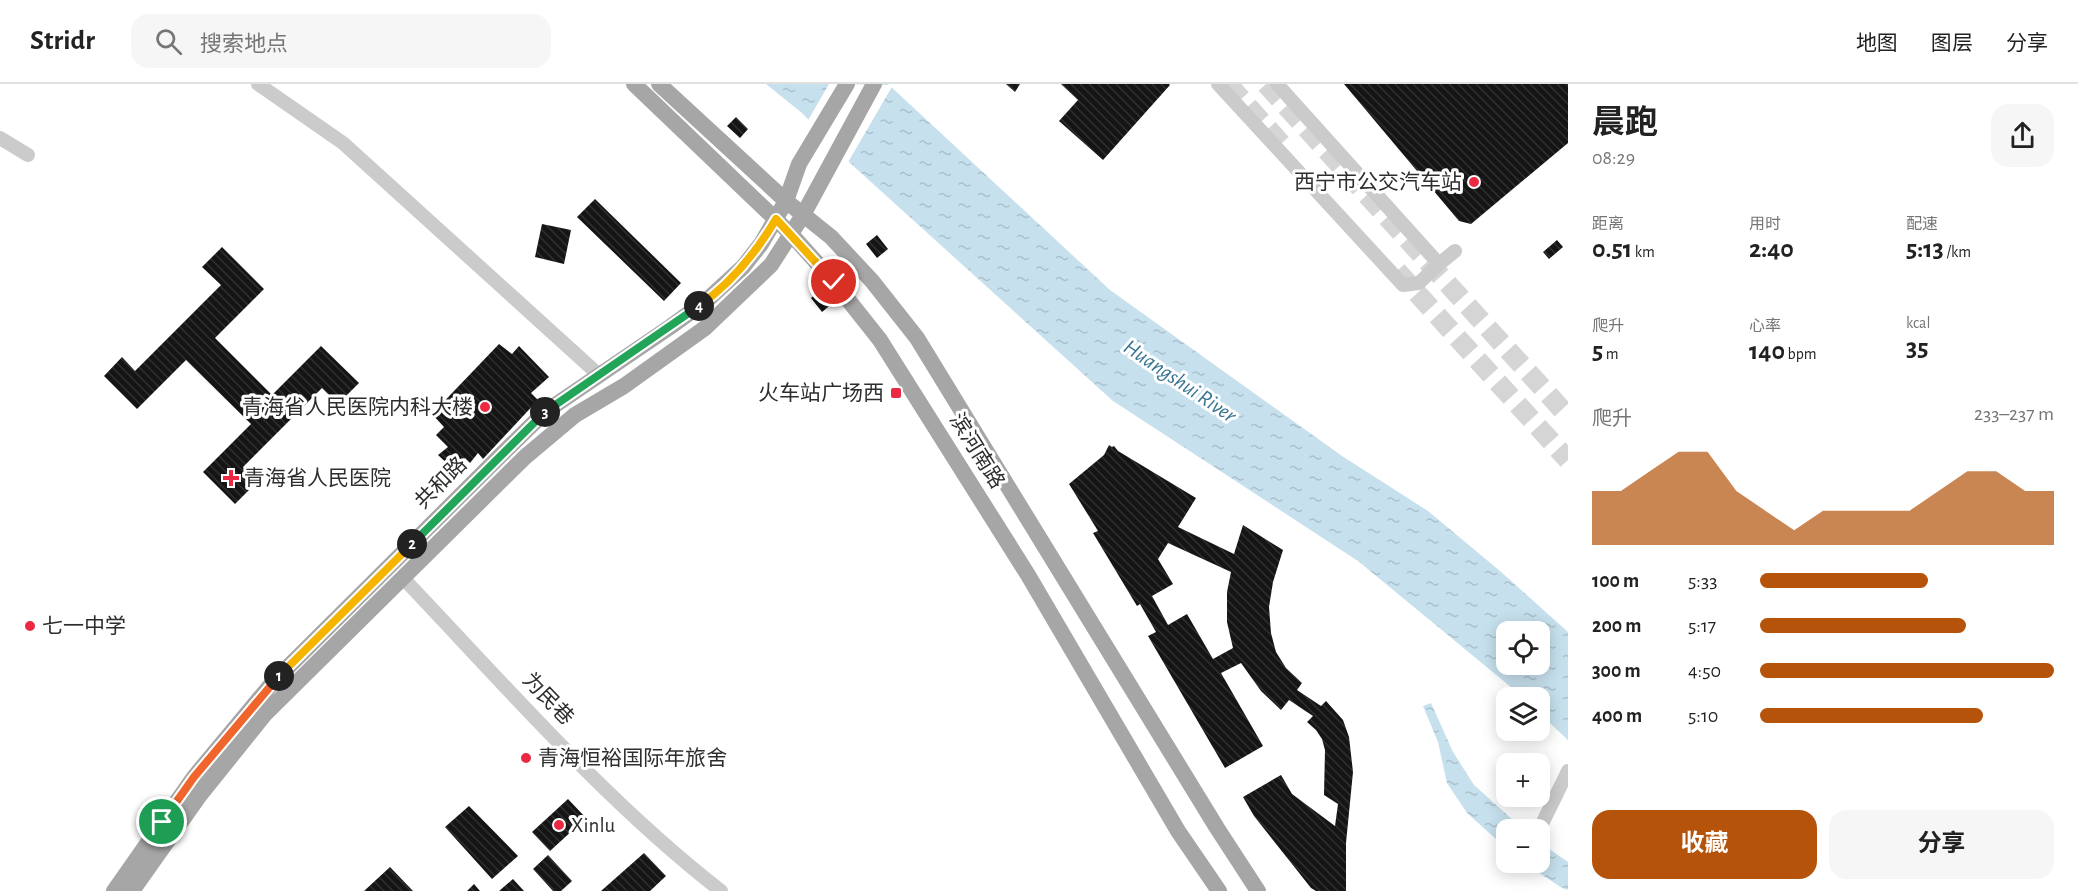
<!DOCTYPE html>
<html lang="zh">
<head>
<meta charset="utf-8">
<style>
	:root { --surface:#fff; --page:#f6f6f6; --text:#222; --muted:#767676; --line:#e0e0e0; --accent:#b45309 }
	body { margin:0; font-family:"Alegreya Sans","Noto Sans SC",sans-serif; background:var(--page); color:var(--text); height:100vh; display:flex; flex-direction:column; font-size:22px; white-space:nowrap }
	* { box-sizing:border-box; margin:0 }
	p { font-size:20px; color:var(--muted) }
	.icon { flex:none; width:33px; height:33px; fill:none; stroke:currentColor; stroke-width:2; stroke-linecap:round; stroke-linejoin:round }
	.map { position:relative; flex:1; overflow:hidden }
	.panel { display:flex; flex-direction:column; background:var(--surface); width:510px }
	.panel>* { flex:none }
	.buttons { position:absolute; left:1496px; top:537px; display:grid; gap:12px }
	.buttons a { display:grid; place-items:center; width:54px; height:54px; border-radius:12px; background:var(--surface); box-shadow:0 3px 15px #0003; font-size:30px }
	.pin { position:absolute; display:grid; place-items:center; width:51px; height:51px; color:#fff; margin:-26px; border:3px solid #fff; border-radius:50%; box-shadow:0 2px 6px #0007 }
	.km { position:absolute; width:30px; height:30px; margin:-15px; border-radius:50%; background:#222; color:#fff; font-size:16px; line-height:30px; text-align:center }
	.round { display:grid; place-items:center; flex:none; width:63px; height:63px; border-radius:18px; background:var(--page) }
	.head { display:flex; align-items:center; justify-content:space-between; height:102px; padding:0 24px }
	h1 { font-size:33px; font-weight:700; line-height:45px }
	.stats { display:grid; grid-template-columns:repeat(3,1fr); gap:9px; height:102px; padding:6px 24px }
	.stats div { display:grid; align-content:center }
	.stats b { font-size:26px; font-weight:700 }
	.stats small { font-size:16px; font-weight:400 }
	.stats p { font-size:16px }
	.chart { height:168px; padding:12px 24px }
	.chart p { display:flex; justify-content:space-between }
	.chart svg { width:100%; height:108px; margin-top:6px; fill:var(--accent); opacity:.7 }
	.button { display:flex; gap:12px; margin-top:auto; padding:12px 24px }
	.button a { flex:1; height:69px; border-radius:18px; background:var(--accent); color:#fff; font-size:24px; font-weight:700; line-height:69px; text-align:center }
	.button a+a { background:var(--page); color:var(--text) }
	ul { padding:0 24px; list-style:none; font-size:20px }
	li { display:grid; grid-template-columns:96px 72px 1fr; align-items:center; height:45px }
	li i { height:15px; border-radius:8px; background:var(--accent) }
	header { display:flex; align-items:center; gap:36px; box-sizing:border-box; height:84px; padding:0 30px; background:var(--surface); border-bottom:2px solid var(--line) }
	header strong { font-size:28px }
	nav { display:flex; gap:33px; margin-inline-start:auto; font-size:21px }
	.search { width:420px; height:54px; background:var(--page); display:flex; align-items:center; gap:15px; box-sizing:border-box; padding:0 21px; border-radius:18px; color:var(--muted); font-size:22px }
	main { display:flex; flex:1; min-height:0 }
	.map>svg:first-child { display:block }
	.water { fill:url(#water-ripples); fill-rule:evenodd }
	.pier { fill:#fff }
	.building { fill:url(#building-back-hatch); fill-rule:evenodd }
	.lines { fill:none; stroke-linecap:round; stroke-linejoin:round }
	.highway-tunnel { stroke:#d5d5d5; stroke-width:20; stroke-dasharray:20 10; stroke-linecap:butt }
	.minor { stroke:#cbcbcb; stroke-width:14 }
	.major { stroke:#a6a6a6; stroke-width:16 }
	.split-1-casing { stroke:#fff; stroke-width:12 }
	.split-2-casing { stroke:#fff; stroke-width:12 }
	.split-3-casing { stroke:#fff; stroke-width:12 }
	.split-4-casing { stroke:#fff; stroke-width:12 }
	.split-5-casing { stroke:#fff; stroke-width:12 }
	.split-1 { stroke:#f0652b; stroke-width:8 }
	.split-2 { stroke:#f5b400; stroke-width:8 }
	.split-3 { stroke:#22a559; stroke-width:8 }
	.split-4 { stroke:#22a559; stroke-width:8 }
	.split-5 { stroke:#f5b400; stroke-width:8 }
	.poi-dot { fill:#ec2943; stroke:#fff; stroke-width:2 }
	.labels { text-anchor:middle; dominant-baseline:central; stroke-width:6; stroke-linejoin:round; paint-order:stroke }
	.poi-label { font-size:21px; fill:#2e2e2e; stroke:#fff; text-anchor:start }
	.street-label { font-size:21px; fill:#2e2e2e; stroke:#fff }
	.water-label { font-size:22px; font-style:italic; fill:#397593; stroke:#fff }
</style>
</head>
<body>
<header>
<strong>Stridr</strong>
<div class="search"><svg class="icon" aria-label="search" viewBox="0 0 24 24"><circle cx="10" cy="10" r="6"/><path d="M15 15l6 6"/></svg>搜索地点</div>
<nav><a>地图</a><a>图层</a><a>分享</a></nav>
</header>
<main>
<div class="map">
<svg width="1568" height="807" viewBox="0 0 1568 807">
	<defs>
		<pattern id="water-ripples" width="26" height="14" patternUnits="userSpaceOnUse" patternTransform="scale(1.5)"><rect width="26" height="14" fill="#c6e0ed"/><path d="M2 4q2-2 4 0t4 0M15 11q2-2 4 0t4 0" fill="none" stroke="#aac0cc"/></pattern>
		<pattern id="building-back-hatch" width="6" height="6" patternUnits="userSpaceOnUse" patternTransform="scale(1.5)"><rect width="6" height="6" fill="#151515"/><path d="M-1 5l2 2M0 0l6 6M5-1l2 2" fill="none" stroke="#2f2f2f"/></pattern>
	</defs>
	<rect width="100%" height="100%" fill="#fff"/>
	<path class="water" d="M766,0h122l222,206 232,166 86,55 72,60 68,61v108l-29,-27v-15l-16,-1 -165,-136 -245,-160 -263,-238 -48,-50zM1506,548h33v32h-33z
		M1431,619l22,49 21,33 49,44 -17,1v18l-39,-35 -20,-30 -9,-41 -15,-36z
		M1539,758l29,20v28l-6,-2 -38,-25 15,-1z"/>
	<path class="pier" d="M829,0l64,1 -46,79 -40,-42z
		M1539,755l12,8 -15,20v-4l3,-1z"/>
	<path class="building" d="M1006,0h14l-5,8z
		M1061,0h108l1,1 -67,75 -44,-39 19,-21z
		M1344,0h224v59l-97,81 -12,-3z
		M736,33l12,12 -8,9 -13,-12z
		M595,115l86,84 -17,18 -87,-84z
		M542,140l29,6 -7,34 -29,-7z
		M877,151l11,14 -11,9 -11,-14z
		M1557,156l6,7 -14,12 -6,-7z
		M222,163l42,42 -49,49 57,57 49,-49 38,37 -21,21 -16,-16 -79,79 14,15 -22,22 -32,-32 48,-48 -65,-64 -49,49 -33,-33 18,-19 13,14 86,-86 -19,-18z
		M821,205l12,14 -11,9 -11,-14z
		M499,260l13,10 7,-8 30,31 -18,16 7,7 -55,59 -5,-6 -8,10 -5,-5 -11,12 -16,-15 10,-8 -12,-12 8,-8 -12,-13z
		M1109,361l3,2 2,-1 4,5 78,47 -18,29 56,27 9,-29 40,25 -10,32 -4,25 2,26 5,19 10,16 16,15 -5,7 24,16 5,-5 17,19 6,17 4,35 -7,71v48h-30l-5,-3 -57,-72 -11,-19 38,-22 11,19 43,32 3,-22 -14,-9 1,-45 -3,-11 -6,-9 -9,-8 6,-6 -24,-16 -8,10 -20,-19 -20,-28 -20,10 42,73 -38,22 -77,-132 8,-4 -16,-28 -3,2 -44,-73 5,-2 -29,-47 35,-29zM1168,459l63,29 -4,20v30l6,26 -20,11 -26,-45 -19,11 -16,-29 21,-12 -15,-25z
		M568,715l18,19 -36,33 -18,-19z
		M469,722l49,50 -26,23 -47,-52z
		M644,769l22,23 -16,15h-49z
		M548,771l24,26 -11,10h-8l-20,-22z
		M390,783l23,24h-49z
		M513,795l11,12h-25z
		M474,800l6,7h-13z"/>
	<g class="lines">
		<path class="highway-tunnel" d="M1228,0l58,65
			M1266,0l302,332
			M1397,187l171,189"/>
		<path class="minor" d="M258,0l85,59 256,232
			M1218,0l185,201 16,-2 20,-19 -162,-180
			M0,54l28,17
			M1439,180l16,-13
			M403,494c101,106 202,223 318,313
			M1539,746l29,-59"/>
		<path class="major" d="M634,0l157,150 43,48 46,58 148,235 150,256 41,60
			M659,0l127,117 45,36 41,44 45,57 300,490 41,63
			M114,807l80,-114 80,-96 229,-228 42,-41 125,-85 36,-26 37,-34 18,-23 25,-43 13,-37 48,-80
			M132,807l68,-96 65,-81 260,-257 50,-42 49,-29 81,-58 66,-63 32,-50 71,-131"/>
	</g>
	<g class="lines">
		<g class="split-1-casing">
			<path id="split-1" d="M162,738l32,-45 85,-101"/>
		</g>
		<g class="split-2-casing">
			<path id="split-2" d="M279,592l133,-132"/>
		</g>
		<g class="split-3-casing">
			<path id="split-3" d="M412,460l133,-132"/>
		</g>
		<g class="split-4-casing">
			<path id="split-4" d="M545,328l154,-106"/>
		</g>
		<g class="split-5-casing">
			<path id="split-5" d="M699,222c32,-23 57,-53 77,-87l58,63"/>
		</g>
		<use href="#split-1" class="split-1"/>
		<use href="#split-2" class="split-2"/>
		<use href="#split-3" class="split-3"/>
		<use href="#split-4" class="split-4"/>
		<use href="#split-5" class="split-5"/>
	</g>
	<g class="poi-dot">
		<circle cx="1474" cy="98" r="6"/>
		<rect x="890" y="303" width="12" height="12" rx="3"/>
		<circle cx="485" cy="323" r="6"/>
		<path d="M228 385h6v6h6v6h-6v6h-6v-6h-6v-6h6z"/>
		<circle cx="30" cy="542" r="6"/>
		<circle cx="526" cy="674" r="6"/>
		<circle cx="559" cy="741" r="6"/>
	</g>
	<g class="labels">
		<g class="poi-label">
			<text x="1462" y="98" text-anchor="end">西宁市公交汽车站</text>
			<text x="884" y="309" text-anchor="end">火车站广场西</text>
			<text x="473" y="323" text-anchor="end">青海省人民医院内科大楼</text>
			<text x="244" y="394">青海省人民医院</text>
			<text x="42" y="542">七一中学</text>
			<text x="538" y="674">青海恒裕国际年旅舍</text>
			<text x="571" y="741">Xinlu</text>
		</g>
		<g class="street-label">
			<text transform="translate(977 367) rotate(58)">滨河南路</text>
			<text transform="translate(441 399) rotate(-45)">共和路</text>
			<text transform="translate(548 615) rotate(46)">为民巷</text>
		</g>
		<g class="water-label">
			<text transform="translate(1180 297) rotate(34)">Huangshui River</text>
		</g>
	</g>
</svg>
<div class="buttons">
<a><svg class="icon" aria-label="locate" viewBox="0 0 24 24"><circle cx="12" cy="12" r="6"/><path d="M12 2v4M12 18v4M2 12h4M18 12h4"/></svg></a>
<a><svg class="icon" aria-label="layers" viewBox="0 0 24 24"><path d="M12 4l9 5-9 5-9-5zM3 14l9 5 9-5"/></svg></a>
<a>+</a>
<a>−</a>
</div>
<div class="pin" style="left:162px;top:738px;background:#1e9e55"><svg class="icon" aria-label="arrive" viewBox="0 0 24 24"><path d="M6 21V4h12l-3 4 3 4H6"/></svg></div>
<div class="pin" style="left:834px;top:198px;background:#d93025"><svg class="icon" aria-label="check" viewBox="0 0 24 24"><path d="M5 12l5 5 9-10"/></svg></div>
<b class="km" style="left:279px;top:592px">1</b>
<b class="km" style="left:412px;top:460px">2</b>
<b class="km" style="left:545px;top:328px">3</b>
<b class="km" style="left:699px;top:222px">4</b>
</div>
<section class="panel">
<div class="head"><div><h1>晨跑</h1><p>08:29</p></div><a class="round"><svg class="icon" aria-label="share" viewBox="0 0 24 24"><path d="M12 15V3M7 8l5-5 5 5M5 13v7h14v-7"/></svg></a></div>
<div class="stats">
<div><p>距离</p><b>0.51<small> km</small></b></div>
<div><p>用时</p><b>2:40</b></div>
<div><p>配速</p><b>5:13<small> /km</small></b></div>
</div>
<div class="stats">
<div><p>爬升</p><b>5<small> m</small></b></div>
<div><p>心率</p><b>140<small> bpm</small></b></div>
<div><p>kcal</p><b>35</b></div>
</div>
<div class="chart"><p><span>爬升</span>233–237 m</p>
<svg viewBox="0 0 160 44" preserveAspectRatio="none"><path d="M0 44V22L10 22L20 14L30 6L40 6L50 22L60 30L70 38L80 30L90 30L100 30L110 30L120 22L130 14L140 14L150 22L160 22V44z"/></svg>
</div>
<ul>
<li><b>100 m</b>5:33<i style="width:57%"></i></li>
<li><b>200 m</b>5:17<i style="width:70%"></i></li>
<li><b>300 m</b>4:50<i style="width:100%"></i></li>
<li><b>400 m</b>5:10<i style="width:76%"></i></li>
</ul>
<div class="button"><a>收藏</a><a>分享</a></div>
</section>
</main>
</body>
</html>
